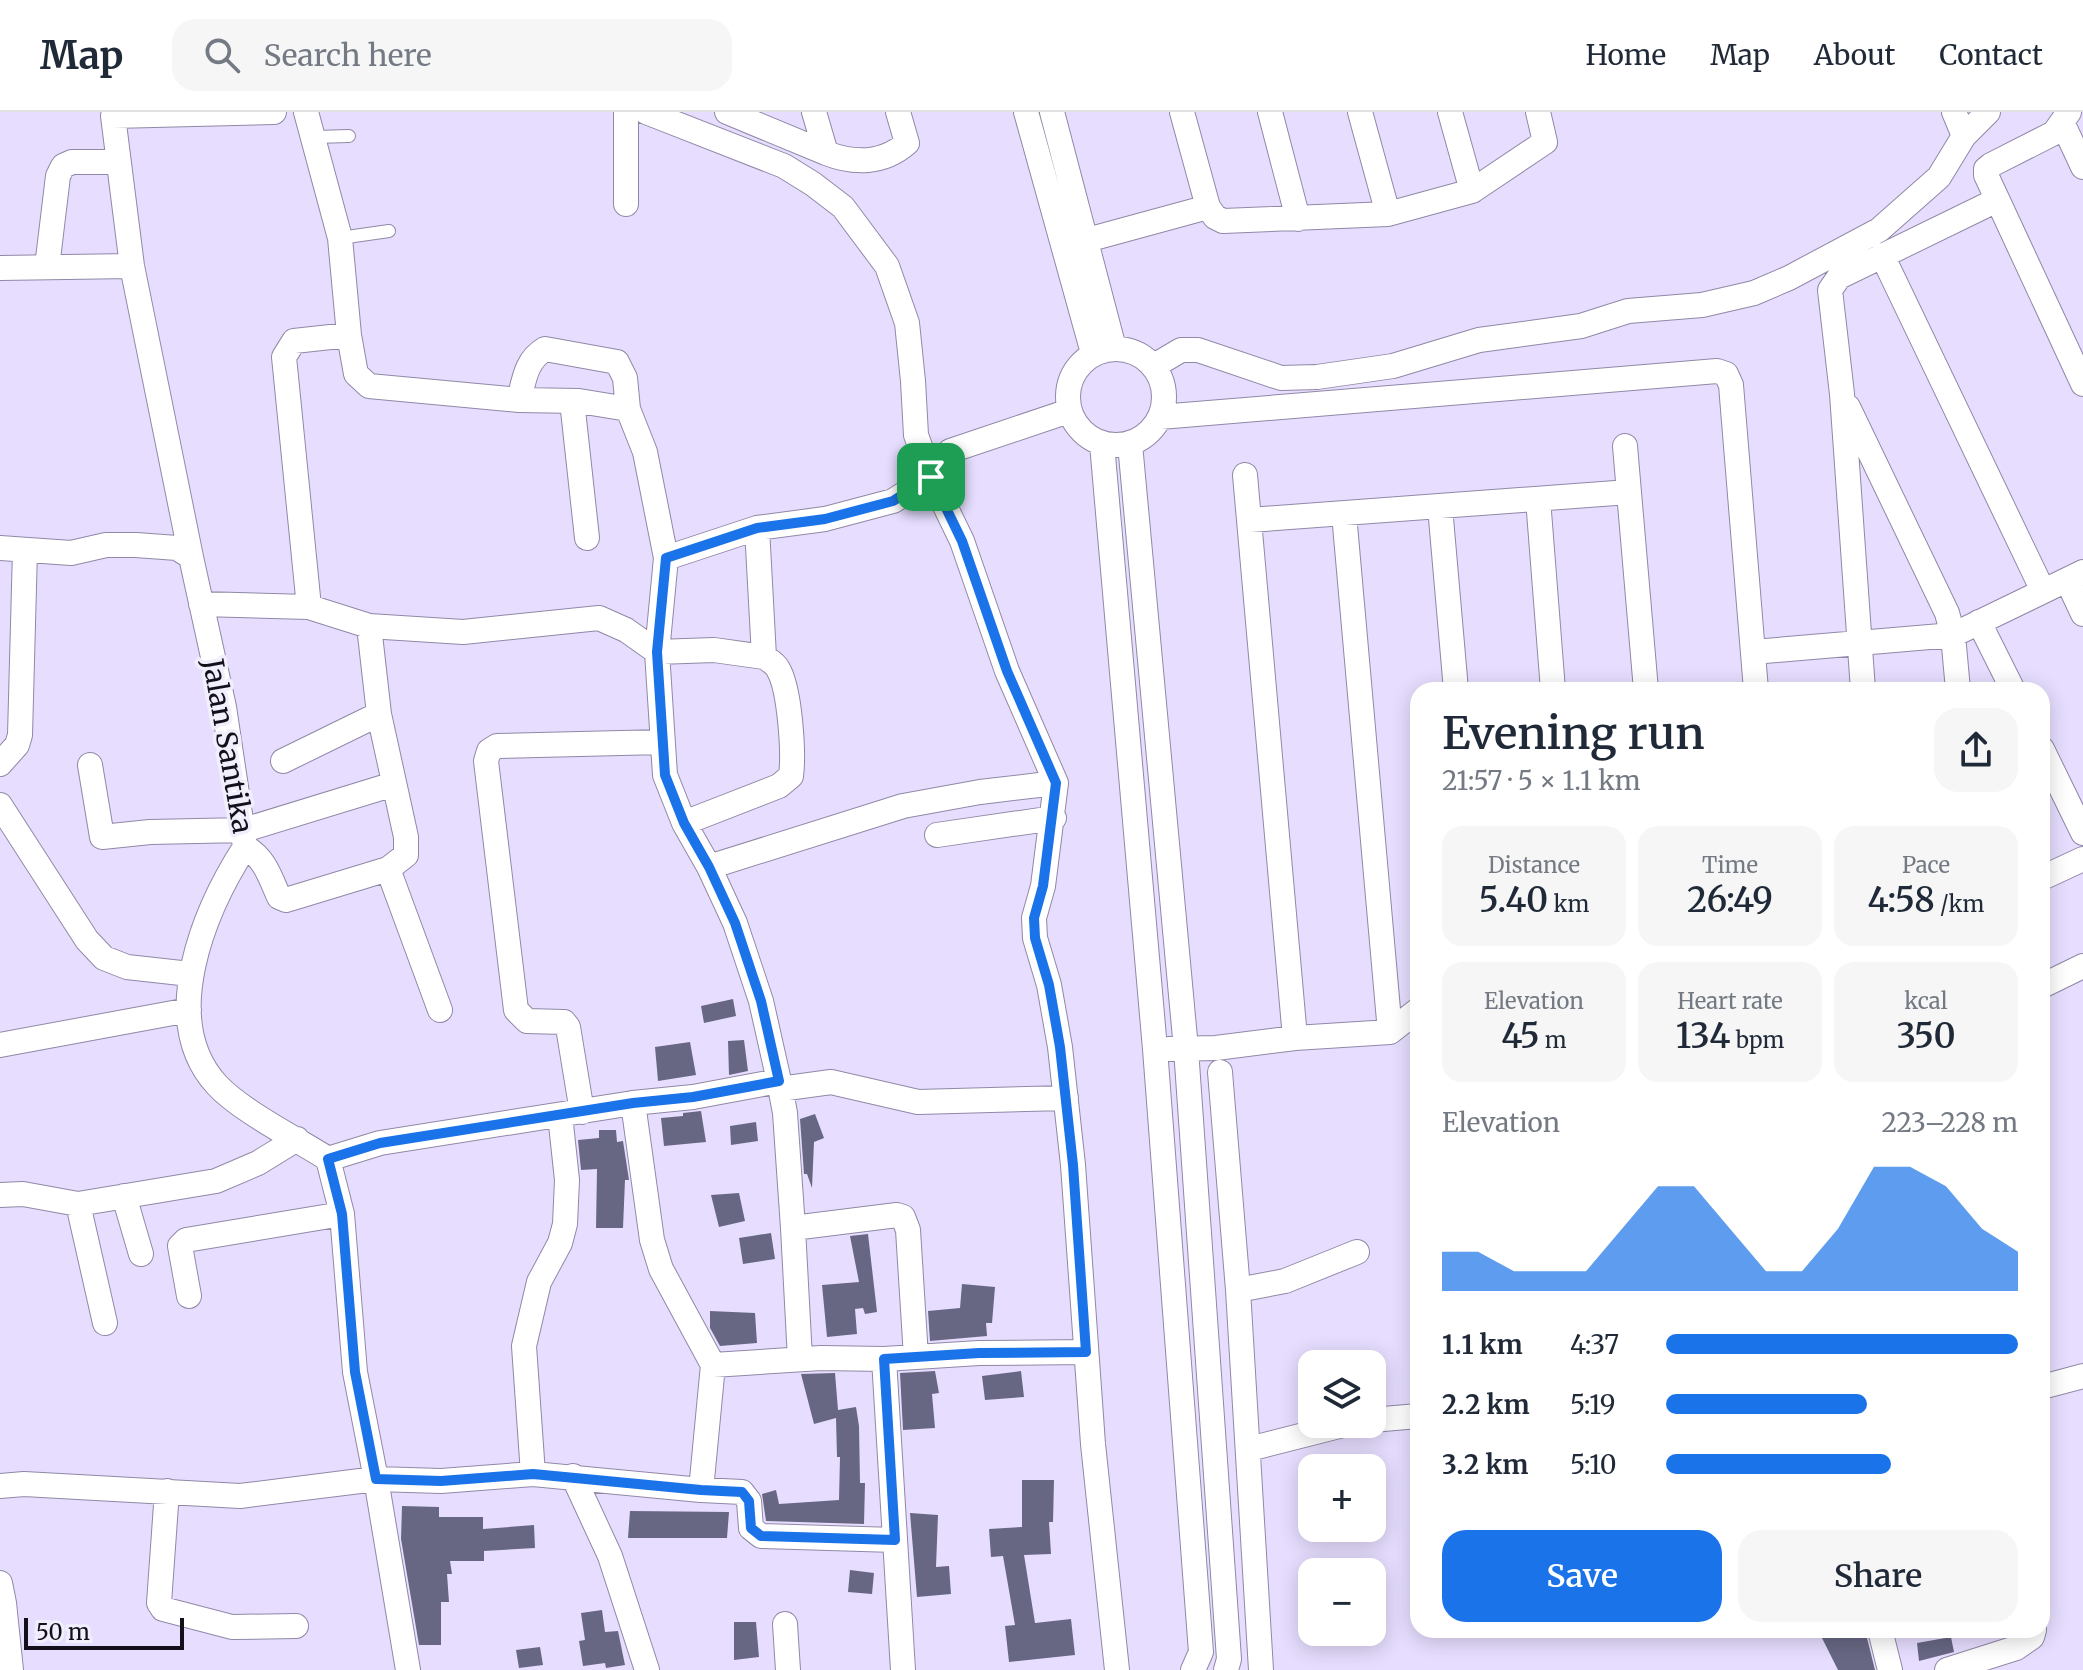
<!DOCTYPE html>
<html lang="en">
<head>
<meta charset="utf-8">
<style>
	:root { --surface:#fff; --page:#f6f6f7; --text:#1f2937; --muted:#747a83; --line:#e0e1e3; --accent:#1a73e8 }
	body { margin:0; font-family:Merriweather,serif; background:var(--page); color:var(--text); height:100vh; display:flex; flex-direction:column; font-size:30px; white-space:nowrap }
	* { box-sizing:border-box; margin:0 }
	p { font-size:26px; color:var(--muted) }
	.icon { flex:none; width:44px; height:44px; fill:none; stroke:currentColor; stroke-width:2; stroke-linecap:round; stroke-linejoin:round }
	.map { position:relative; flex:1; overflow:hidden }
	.side { position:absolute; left:1410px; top:570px; width:640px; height:956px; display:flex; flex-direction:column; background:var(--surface); border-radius:24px; box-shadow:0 4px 20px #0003 }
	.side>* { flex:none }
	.fabs { position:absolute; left:1298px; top:1238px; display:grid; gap:16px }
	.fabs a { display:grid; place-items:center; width:88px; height:88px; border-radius:16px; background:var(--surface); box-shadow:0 4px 20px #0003; font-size:40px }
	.scale { position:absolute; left:24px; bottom:20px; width:160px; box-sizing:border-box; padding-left:8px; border:4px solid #13101b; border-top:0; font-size:22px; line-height:28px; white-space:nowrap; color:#13101b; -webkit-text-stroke:6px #f2effc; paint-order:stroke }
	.pin { position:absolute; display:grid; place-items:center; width:68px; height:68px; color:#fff; margin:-34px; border-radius:16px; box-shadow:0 4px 12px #0006 }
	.round { display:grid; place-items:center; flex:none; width:84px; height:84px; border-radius:24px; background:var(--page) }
	.summary { display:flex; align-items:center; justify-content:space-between; height:136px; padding:0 32px }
	h1 { font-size:44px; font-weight:600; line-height:60px }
	.figures { display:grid; grid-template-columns:repeat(3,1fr); gap:12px; height:136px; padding:8px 32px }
	.figures div { display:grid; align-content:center; border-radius:20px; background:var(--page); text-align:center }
	.figures b { font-size:34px; font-weight:600 }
	.figures small { font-size:22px; font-weight:400 }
	.figures p { font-size:22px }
	.chart { height:224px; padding:16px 32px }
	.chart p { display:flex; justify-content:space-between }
	.chart svg { width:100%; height:144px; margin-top:8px; fill:var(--accent); opacity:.7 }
	.button { display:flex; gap:16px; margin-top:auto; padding:16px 32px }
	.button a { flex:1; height:92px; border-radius:24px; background:var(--accent); color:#fff; font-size:32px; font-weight:600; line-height:92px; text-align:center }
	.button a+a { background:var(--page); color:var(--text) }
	ul { padding:0 32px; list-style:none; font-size:26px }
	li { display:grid; grid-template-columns:128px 96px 1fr; align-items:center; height:60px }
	li i { height:20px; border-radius:10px; background:var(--accent) }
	header { display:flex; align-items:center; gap:48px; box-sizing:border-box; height:112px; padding:0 40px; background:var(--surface); border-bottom:2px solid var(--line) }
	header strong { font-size:38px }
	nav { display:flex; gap:44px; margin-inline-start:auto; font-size:28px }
	.search { width:560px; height:72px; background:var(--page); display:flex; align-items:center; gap:20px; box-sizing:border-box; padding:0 28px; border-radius:24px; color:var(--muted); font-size:30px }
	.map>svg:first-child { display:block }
	.building { fill:#676784 }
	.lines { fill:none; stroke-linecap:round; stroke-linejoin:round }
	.service-casing { stroke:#9088a6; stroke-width:14 }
	.minor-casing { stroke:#9088a6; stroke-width:26 }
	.service { stroke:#fff; stroke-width:12 }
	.minor { stroke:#fff; stroke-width:24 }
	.route-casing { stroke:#fff; stroke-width:16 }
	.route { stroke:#1a73e8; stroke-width:10 }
	.labels { text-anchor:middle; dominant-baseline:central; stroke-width:7; stroke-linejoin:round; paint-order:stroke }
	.street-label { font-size:28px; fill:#13101b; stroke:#f2effc }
</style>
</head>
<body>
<header>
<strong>Map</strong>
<div class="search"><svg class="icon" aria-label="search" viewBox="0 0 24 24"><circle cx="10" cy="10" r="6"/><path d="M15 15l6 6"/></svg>Search here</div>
<nav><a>Home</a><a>Map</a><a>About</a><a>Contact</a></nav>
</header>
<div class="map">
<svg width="2083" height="1558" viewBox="0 0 2083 1558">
	<rect width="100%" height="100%" fill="#e7deff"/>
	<path class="building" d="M733,887l3,17 -32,7 -3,-17z
		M744,928l4,31 -19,4 -1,-34z
		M690,930l6,33 -38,6 -3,-34z
		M701,999l5,31 -42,4 -3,-28 22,-2v-3z
		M815,1002l9,24 -10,4 -2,46 -5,-14h-3l-4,-55z
		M756,1010l2,19 -27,4 -1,-19z
		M599,1018h17l1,12 6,-1 6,39h-4l-2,48h-27l1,-59 -16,1 -3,-30 21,-2z
		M739,1081l6,28 -26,6 -8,-32z
		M771,1121l4,26 -32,5 -4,-26z
		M868,1122l9,78 -12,2 -2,-6 -8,1 2,25 -30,3 -5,-52 37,-3 -9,-46z
		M962,1172l33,3 -3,36h-6l1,13 -57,5 -2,-30 32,-3z
		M710,1199l45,2 2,30 -37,3 -10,-18z
		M935,1259l4,22 -7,1 3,34 -32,2 -3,-57z
		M1021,1259l3,26 -39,3 -3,-24z
		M835,1261l3,37 18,-3 3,19 1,57h5l-1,41 -98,-3 -4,-27 14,-4 3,14 60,-4 1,-43h-3l-1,-39 -22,6 -13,-50z
		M1022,1368h32l-1,42h-4l2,32 -27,1 11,68 36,-4 4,36 -66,7 -4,-36 10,-1 -12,-69 -12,1 -2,-28 33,-2z
		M402,1394l37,1v10h44v12l51,-4 1,23 -51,3v10h-34l2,13h-5l2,28h-8v43h-22l-18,-106z
		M630,1399l99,1 -2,26h-99z
		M910,1401l28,2 -2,52 13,-1 2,28 -34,3z
		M850,1458l24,3 -2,21 -24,-2z
		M602,1498l3,22 13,-1 7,34 -19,3 -1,-5 -22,3 -4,-25 6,-1 -4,-27z
		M734,1510h22l3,35 -25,3z
		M1818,1518h47l10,40h-37z
		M1951,1525l3,15 -35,9 -2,-18z
		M540,1535l3,18 -24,3 -3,-18z"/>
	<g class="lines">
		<g class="service-casing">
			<path id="service" d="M315,25l34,-1
				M340,126l49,-7"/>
		</g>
		<g class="minor-casing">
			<path id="minor" d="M306,0l34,126 9,97 7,39 13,12 150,14 60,1 49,8 17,43 21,106 -9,94 57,-2 50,7 -7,-129
				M646,0l138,54 29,18 30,23 44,59 20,57 6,58 3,54 15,42 31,64 45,130 49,112 -13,103 -9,32 1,20 14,47 11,62 13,118 20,279 24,226
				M727,0l99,41
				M814,0l12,41c28,11 57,11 81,-10l-9,-31
				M1026,0l67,241
				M1052,0l62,236
				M1182,0l26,95
				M1270,0l28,107
				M1360,0l28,102
				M1450,0l22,79
				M1954,0l10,24
				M2069,0l-15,21 -63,32 -5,4v6l97,209
				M2062,10l21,45
				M626,92v-92
				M1087,128l121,-33 7,10 8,4 165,-7 84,-23 73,-49 -7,-30
				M1882,143l161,336
				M47,155l11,-91 5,-10 9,-4h46
				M0,156l132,-2
				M1068 285a48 48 0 1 1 96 0a48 48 0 1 1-96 0Z
				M1154,254l27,-16h17l83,28 36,-1 76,-11 86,-26 102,-14 47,-15 74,-6 52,-12 35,-15 90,-48 60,-53 25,-41 24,-24
				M519,288c5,-20 7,-40 26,-51l72,13 8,16 3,31
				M572,289l15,137
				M1848,295l99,206 6,22 5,55
				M1160,305l557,-46 9,3 5,11 25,305
				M1102,332l53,605 46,603 -8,18
				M1130,332l56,605 43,610 -3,11
				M1625,334l21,244
				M1245,363l50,563
				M1538,387l15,191
				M1440,395l16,183
				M1344,402l46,518
				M1250,408l379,-28
				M0,436l71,5 35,-8h30l41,3 14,9 33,150 21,140c-40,62 -88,173 -28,238 24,26 80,54 111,74l14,55 13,158 21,107 32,191
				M191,445l-59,-291 -19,-150 161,-4
				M666,446l91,-30 68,-9 68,-18 38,-24 19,-26 119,-40
				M2067,468l16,34
				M201,492l108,3 60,19 94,6 136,-14 27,12 31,22 8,123 19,48 25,44
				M309,495l-25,-250 10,-16 55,-6
				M1979,510l34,68
				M369,514l10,88 27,123v18l-18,14 52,141
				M1753,540l200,-17 130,-63
				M1863,578l-21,-296 -12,-104 9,-13 158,-77
				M2042,637l41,84
				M283,649l96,-47
				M0,652l17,-19 3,-10 5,-185
				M90,653l12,72 48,-5 94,-2 150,-46
				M0,693l87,135 17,18 23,9 63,7
				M684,711l95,-37 12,-10c3,-23 -1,-87 -13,-107 -3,-6 -8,-8 -14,-12
				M937,723l117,-17
				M245,735c20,11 25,30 34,50l7,3 102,-31
				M2042,766l41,-19
				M2042,874l41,-20
				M0,933l189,-35
				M1169,937l47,-1 79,-10 95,-6 28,-22
				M1220,960l18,218 23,380
				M779,969l6,32 8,115
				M780,977l51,-7 87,20 148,-4
				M633,991l19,137 9,29 52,96 -12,125
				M582,1000l-14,-85 -4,-5 -37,-1 -11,-11 -30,-249 3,-10 8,-5 165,-4
				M328,1047l52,-16 253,-40 60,-6 86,-16 -18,-80 -26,-78 -26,-56 194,-61 77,-14 76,-9
				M0,1083l23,-1 55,10 138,-23 42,-18 39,-24
				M124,1084l17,58
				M78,1092l27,119
				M1238,1178l47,-9 72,-29
				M189,1184l-9,-50 6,-6 156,-26
				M800,1247l-7,-131 104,-13 6,2 5,13 8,127
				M884,1247l19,311
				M713,1253l108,-7 63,1 95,-6 107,-1
				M2042,1275l41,-11
				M1372,1308l46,-4
				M1249,1337l98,-25
				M533,1362l-9,-128 15,-64 21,-39 5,-19 2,-44 -7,-65
				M573,1364l37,80 37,114
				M0,1374l24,-2 216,12 136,-17 65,2 92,-7 168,16 41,2 7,9 2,27 10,8 134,4
				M167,1379l-8,112 4,6 69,18 64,-1
				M0,1471l4,20 7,67
				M785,1512l3,46
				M1880,1518l10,40
				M1947,1558l69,-22 16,-11 2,-7"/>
		</g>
		<use href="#service" class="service"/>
		<use href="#minor" class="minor"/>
	</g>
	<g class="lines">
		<g class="route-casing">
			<path id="route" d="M931,365l31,64 45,130 49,112 -13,103 -9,32 1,20 14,47 11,62 13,118 13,187 -107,1 -95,6 11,181 -134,-4 -10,-8 -2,-27 -7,-9 -41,-2 -168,-16 -92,7 -65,-2 -21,-107 -13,-158 -14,-55 52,-16 253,-40 60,-6 86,-16 -18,-80 -26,-78 -26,-56 -25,-44 -19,-48 -8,-123 9,-94 91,-30 68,-9 68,-18z"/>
		</g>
		<use href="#route" class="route"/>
	</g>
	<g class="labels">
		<g class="street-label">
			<text transform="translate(228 634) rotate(80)">Jalan Santika</text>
		</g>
	</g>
</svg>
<div class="fabs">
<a><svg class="icon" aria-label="layers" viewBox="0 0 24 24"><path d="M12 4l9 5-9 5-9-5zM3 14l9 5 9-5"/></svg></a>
<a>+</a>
<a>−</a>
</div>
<div class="scale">50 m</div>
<div class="pin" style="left:931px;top:365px;background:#1e9e55"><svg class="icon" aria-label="arrive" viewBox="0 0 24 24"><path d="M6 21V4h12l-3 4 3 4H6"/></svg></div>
<section class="side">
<div class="summary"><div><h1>Evening run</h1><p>21:57 · 5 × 1.1 km</p></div><a class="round"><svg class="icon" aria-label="share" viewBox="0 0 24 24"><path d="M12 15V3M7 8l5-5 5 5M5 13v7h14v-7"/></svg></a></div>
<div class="figures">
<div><p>Distance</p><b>5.40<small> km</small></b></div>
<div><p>Time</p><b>26:49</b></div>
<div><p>Pace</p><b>4:58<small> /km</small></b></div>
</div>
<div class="figures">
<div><p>Elevation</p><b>45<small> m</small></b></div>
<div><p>Heart rate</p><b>134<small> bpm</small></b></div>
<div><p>kcal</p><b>350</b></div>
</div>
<div class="chart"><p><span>Elevation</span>223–228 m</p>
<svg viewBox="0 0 160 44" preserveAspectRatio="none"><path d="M0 44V32L10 32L20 38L30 38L40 38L50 25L60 12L70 12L80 25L90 38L100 38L110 25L120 6L130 6L140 12L150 25L160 32V44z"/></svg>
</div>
<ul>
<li><b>1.1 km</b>4:37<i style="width:100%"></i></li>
<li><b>2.2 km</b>5:19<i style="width:57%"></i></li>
<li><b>3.2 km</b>5:10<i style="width:64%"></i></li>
</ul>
<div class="button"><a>Save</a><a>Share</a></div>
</section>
</div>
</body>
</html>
